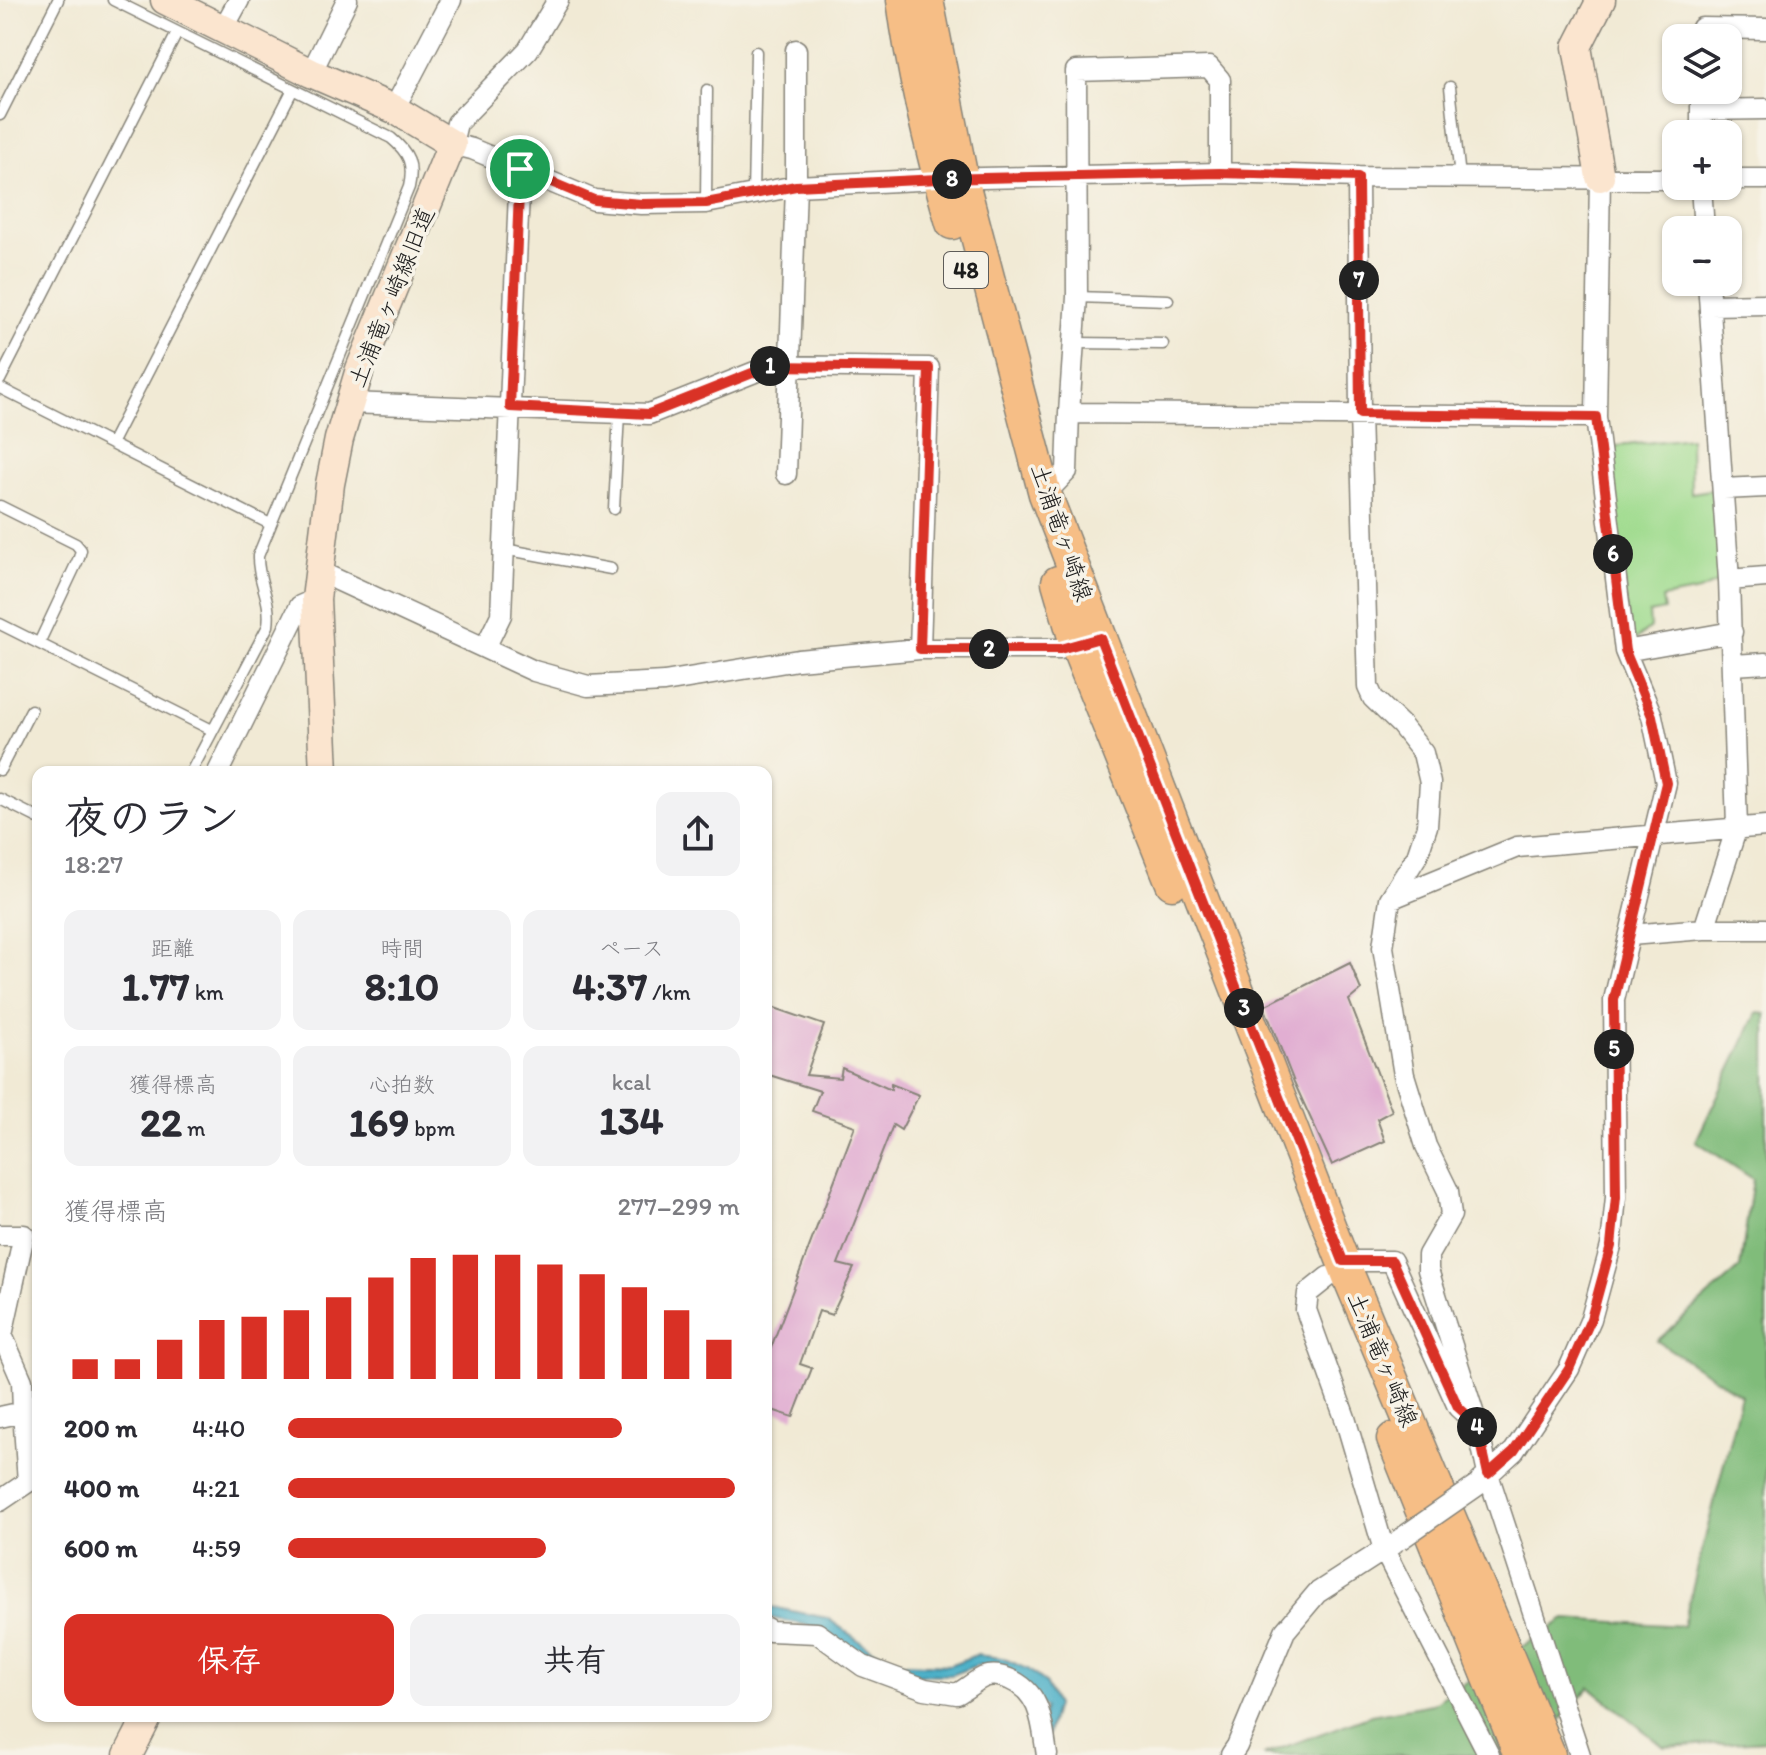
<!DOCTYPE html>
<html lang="ja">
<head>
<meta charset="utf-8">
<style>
	:root { --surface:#fff; --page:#f2f2f3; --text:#2b2b33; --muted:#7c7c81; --accent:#d93025 }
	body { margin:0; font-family:Itim,"Klee One",sans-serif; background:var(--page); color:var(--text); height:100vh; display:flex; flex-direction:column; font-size:30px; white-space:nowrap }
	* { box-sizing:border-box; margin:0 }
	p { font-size:26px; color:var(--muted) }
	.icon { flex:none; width:44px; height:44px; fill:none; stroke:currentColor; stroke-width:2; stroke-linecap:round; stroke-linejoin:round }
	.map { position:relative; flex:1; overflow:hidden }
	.drawer { position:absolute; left:32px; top:766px; width:740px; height:956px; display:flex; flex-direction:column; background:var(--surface); border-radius:16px; box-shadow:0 2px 6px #0004 }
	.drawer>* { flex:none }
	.tools { position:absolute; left:1662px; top:24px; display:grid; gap:16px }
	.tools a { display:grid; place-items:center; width:80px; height:80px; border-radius:16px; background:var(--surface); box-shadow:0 2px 6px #0004; font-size:40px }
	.pin { position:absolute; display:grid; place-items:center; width:68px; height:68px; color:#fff; margin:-34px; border:4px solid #fff; border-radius:50%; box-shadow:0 2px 8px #0007 }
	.km { position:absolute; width:40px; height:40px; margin:-20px; border-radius:50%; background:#222; color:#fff; font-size:22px; line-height:40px; text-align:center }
	.round { display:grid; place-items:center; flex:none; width:84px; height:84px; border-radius:16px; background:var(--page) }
	.head { display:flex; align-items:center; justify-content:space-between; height:136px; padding:0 32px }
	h1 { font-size:44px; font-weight:700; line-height:60px }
	.figures { display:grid; grid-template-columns:repeat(3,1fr); gap:12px; height:136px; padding:8px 32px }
	.figures div { display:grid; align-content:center; border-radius:16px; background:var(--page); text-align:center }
	.figures b { font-size:40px; font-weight:700 }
	.figures small { font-size:22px; font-weight:400 }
	.figures p { font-size:22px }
	.chart { height:224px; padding:16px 32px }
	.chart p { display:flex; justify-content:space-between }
	.chart svg { width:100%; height:144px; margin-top:8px; stroke:var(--accent); stroke-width:6 }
	.button { display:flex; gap:16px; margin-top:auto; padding:16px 32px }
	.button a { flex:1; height:92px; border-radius:16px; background:var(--accent); color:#fff; font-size:32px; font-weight:700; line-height:92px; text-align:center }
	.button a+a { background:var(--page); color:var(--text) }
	ul { padding:0 32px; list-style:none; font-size:26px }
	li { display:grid; grid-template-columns:128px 96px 1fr; align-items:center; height:60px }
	li i { height:20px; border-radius:10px; background:var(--accent) }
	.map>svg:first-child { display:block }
	.green { fill:#a1dc90; stroke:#5e7c56; stroke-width:2 }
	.forest { fill:#80bc7a; stroke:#4e6c4b; stroke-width:2 }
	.water { fill:#48afc7; stroke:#326672; stroke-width:2 }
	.building { fill:#e1aed2 }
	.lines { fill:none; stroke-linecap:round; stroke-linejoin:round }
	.lane-casing { stroke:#868378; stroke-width:13 }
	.street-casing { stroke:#868378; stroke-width:23 }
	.secondary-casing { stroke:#868378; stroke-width:31 }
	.primary-casing { stroke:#868378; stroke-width:35 }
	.lane { stroke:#fff; stroke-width:10 }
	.street { stroke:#fff; stroke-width:20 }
	.secondary { stroke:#fbe5cf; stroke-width:28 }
	.primary { stroke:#f6be86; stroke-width:32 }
	.street-bridge-casing { stroke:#868378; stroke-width:23; stroke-linecap:butt }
	.street-bridge { stroke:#fff; stroke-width:20 }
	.route-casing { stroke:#fff; stroke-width:16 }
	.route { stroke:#d93025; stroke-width:10 }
	.labels { text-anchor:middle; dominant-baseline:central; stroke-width:7; stroke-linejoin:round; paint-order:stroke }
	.shield { fill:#f7f3e8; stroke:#5e5c59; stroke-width:2 }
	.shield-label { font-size:22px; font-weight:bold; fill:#1c1c1c }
	.street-label { font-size:24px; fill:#1c1c1c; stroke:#f7f3e8 }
</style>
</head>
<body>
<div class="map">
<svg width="1766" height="1755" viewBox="0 0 1766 1755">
	<rect width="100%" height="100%" fill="#f7f3e8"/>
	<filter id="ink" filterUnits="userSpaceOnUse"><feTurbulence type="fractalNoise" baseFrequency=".0125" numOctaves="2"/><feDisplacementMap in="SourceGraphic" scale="16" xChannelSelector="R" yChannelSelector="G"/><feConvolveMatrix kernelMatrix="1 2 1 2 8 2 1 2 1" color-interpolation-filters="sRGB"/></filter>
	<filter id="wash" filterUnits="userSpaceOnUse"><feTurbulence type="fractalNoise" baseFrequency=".006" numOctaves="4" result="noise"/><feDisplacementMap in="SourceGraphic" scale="32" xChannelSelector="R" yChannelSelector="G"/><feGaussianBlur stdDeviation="1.8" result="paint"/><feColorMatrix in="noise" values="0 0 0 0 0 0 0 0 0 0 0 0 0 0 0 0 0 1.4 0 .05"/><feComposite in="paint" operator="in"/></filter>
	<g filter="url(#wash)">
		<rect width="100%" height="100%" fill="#f1ead5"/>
		<path class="green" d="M1690,438l1,55 26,-4 6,91 -24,11 -37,7 2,12 -15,3 1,15 -20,16 -21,-197z"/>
		<path class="forest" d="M1757,1013l9,1v727l-102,6 -74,-60 -61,68h-266l108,-40 61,-11 133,-85 118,7 58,-231 -84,-54 83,-73 13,-89 -57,-38z"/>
		<path class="water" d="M766,1606l61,12 44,31 32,14 46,2 27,-10 26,3 26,11 17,14 11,22 -14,50h-10l13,-47 -47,-39 -21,-4 -26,10 -53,-1 -32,-14 -45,-32 -55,-11z"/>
		<g id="blocks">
			<path class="building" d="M1350,963l11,27 -12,10 43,111 -15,8 8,22 -53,24 -38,-83 -30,-76z
				M766,1005l58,20 -18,50 34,3 2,-10 49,22v-6l28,11 -18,35 -8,-5 -55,139 16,4 -22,47 -13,-4 -19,53 12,4 -19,49 -27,-9v-47l89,-235 -43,-15 8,-20 -54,-17z"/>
		</g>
	</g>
	<g filter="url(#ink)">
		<use href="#blocks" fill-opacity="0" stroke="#868378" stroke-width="2"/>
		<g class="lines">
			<g class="lane-casing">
				<path id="lane" d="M113,0l278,138c18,15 23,26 18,49l-151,369c-1,26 14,42 10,70l-77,146
					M1450,87l10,90
					M0,115l58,-115
					M753,194l3,-142
					M706,203l1,-113
					M1077,297l91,3
					M1074,343l89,1
					M0,380l177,-347
					M0,388l270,136
					M111,444l181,-353
					M0,506l76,38 5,6 -2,8 -40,85
					M614,509l5,-96
					M504,549l107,20
					M0,624l212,106
					M0,770l31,-60
					M0,799l38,19"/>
			</g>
			<g class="street-casing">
				<path id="street" d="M558,0l-30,50 -71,73 -5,21 20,5 122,51 47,4 65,-1 90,-17 143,-7 281,-6 138,4 318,2
					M223,29l16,-29
					M1702,38v-10l64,1
					M311,73l36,-73
					M394,109l57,-109
					M1701,110l65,-1
					M1701,134v-44
					M1220,173v-93l-11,-13 -133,4 1,226 -8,116 527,4
					M1358,177l2,237 8,273 5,11 28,27 22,28 7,30 -3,43 -10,30 -27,43 -7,48 21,128 22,71 22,45 3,24 -23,40v15l49,154 11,50 92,281
					M1728,179h38
					M1701,186l3,44
					M1710,305l56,-1
					M349,403l300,11 121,-48 159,2 -9,281
					M786,474l10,-288v-136
					M1723,489l43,-2
					M1045,494l22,-23 2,-58
					M318,571l216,100 54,15 76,-4 134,-22 122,-11h140l24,-7
					M1729,580l37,-3
					M485,648l16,-33 19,-446
					M1625,651l107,-19
					M1733,665l33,-2
					M218,772l82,-166 16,-7
					M1390,899l127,-52 249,-21
					M1704,929l33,-102 -8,-247 -21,-298
					M1630,935l74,-6h62
					M0,1235h24l-22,100 20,46 1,31 -23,5
					M1343,1261h49l66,146 11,10
					M1328,1277l-20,16 -2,17 39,108 39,132 105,205
					M1480,1482l34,-31 55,-82 22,-50 20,-73 5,-49 -2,-197 52,-217 -14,-67 -27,-65 -29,-234 4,-240
					M0,1501l28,-19 -5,-70
					M766,1628l4,3 47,2 46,33 62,23 32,5c9,-5 18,-13 27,-17 10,-3 16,-1 25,2 33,14 33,45 38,76
					M1231,1755l6,-9 48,-115 32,-38 76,-49"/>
			</g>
			<g class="secondary-casing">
				<path id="secondary" d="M165,0l146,73 83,36 58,35 -92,225 -21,70 -9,45 -14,115 8,173
					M1600,177l-23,-130 24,-47
					M128,1755l20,-39"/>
			</g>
			<g class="primary-casing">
				<path id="primary" d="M903,0c10,75 28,150 49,223
					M927,0l35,179 83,315 304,783 200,478
					M1058,582l18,62 96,239
					M1393,1439l127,316"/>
			</g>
			<use href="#lane" class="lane"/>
			<use href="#street" class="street"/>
			<use href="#secondary" class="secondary"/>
			<use href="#primary" class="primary"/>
			<g class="street-bridge-casing">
				<path id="street-bridge" d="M1399,1540l79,-55"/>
			</g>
			<use href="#street-bridge" class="street-bridge"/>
		</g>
	</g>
	<g class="lines" filter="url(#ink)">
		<g class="route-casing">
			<path id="route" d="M520,169l74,31 47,4 65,-1 90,-17 143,-7 281,-6 138,4 2,237 236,3 29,234 27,65 14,67 -52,217 2,197 -5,49 -20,73 -22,50 -55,82 -26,23 -11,-50 -19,-17 -66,-146h-49l-243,-623 -40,11h-140l9,-281 -159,-2 -121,48 -139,-7z"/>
		</g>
		<use href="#route" class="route"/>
	</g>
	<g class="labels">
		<rect class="shield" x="944" y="252" width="44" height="36" rx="6"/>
		<g class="shield-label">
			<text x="966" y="270">48</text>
		</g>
		<g class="street-label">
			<text transform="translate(391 297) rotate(-68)">土浦竜ヶ崎線旧道</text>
			<text transform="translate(1062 532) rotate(71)">土浦竜ヶ崎線</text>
			<text transform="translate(1383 1359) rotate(67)">土浦竜ヶ崎線</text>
		</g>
	</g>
</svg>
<div class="tools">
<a><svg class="icon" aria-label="layers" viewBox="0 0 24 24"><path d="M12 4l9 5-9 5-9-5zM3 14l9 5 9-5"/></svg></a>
<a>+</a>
<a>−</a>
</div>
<div class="pin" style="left:520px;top:169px;background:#1e9e55"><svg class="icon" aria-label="arrive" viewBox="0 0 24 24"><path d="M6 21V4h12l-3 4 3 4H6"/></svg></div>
<b class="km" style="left:770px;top:366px">1</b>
<b class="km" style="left:989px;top:649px">2</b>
<b class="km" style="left:1244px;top:1008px">3</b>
<b class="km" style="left:1477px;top:1427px">4</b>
<b class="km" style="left:1614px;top:1049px">5</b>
<b class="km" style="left:1613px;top:554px">6</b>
<b class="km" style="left:1359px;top:280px">7</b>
<b class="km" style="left:952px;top:179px">8</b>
<section class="drawer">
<div class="head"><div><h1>夜のラン</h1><p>18:27</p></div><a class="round"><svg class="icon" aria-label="share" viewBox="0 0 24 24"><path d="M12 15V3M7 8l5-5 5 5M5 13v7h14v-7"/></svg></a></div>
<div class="figures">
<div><p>距離</p><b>1.77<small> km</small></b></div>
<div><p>時間</p><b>8:10</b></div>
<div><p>ペース</p><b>4:37<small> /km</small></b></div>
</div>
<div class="figures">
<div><p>獲得標高</p><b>22<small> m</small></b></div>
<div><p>心拍数</p><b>169<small> bpm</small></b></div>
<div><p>kcal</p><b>134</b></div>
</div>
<div class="chart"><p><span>獲得標高</span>277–299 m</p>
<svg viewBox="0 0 160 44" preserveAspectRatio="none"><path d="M5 44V38M15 44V38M25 44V32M35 44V26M45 44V25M55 44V23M65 44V19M75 44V13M85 44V7M95 44V6M105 44V6M115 44V9M125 44V12M135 44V16M145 44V23M155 44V32"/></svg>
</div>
<ul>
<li><b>200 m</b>4:40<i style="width:74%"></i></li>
<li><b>400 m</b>4:21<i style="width:99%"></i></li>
<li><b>600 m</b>4:59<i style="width:57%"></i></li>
</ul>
<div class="button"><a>保存</a><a>共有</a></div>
</section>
</div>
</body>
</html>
